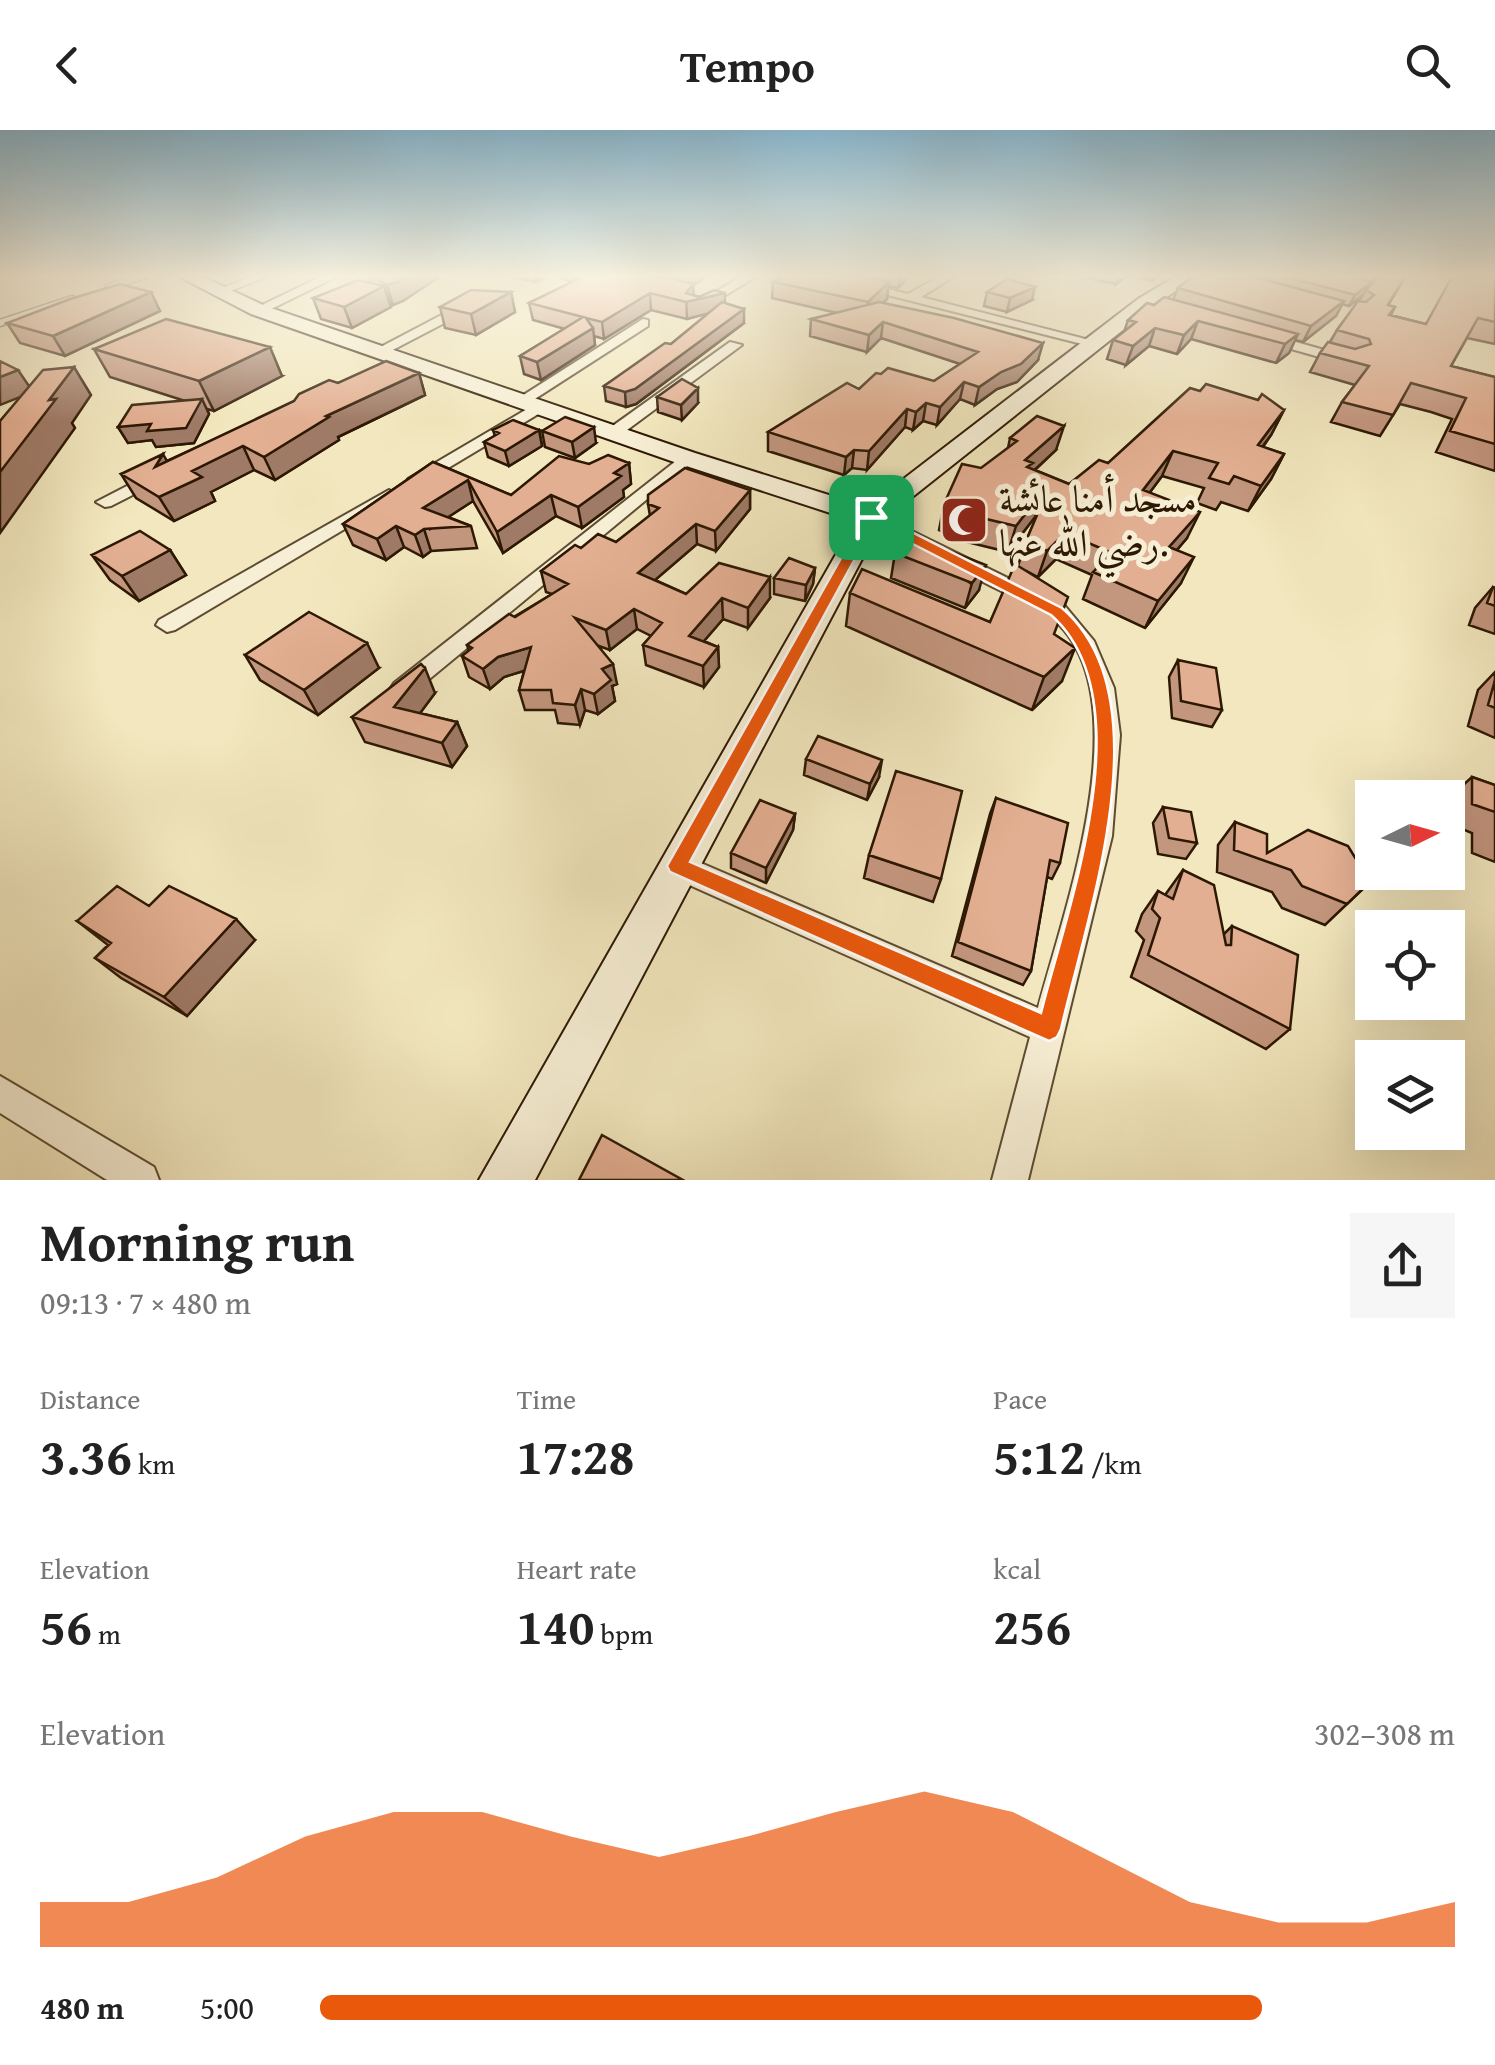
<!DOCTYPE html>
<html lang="en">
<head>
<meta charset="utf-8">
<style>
	:root { --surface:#fff; --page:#f6f6f6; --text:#222; --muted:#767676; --accent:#ea580c }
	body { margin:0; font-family:"Gentium Book Plus",Amiri,serif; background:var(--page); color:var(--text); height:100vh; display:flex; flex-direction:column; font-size:38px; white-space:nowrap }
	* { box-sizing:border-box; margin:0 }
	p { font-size:32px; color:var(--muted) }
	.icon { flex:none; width:55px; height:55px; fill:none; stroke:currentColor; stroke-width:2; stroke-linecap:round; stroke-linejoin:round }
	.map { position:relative; height:1050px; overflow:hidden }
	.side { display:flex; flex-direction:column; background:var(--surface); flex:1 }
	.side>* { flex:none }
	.needle { width:65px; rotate:85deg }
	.buttons { position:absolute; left:1355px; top:650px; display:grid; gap:20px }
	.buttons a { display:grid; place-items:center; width:110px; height:110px; border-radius:0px; background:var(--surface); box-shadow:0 10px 40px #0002; font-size:50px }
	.pin { position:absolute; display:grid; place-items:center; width:85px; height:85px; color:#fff; margin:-42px; border-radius:20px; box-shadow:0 5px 15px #0006 }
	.round { display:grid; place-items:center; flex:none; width:105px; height:105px; border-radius:0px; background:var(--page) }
	.headline { display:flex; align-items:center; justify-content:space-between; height:170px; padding:0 40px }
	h1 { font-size:55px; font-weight:800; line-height:75px }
	.figures { display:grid; grid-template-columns:repeat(3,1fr); gap:15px; height:170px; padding:10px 40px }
	.figures div { display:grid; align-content:center }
	.figures b { font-size:50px; font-weight:800 }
	.figures small { font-size:28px; font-weight:400 }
	.figures p { font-size:28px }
	.chart { height:280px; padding:20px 40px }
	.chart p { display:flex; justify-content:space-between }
	.chart svg { width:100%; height:180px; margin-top:10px; fill:var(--accent); opacity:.7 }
	ul { padding:0 40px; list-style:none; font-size:32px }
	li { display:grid; grid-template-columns:160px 120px 1fr; align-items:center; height:75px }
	li i { height:25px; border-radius:12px; background:var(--accent) }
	header { display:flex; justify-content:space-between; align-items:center; height:130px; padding:0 40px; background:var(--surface); font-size:45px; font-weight:800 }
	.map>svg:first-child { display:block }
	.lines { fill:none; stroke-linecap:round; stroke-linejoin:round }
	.lane-casing { stroke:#5e4c32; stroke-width:9 }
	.street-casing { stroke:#5e4c32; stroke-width:4 }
	.secondary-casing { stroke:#2d1803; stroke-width:4 }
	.lane { stroke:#f7efd5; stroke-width:6 }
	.street { fill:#f7efd5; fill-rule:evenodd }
	.secondary { fill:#f7efd5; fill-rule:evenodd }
	.wall { fill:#c3967e; stroke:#2d1803; stroke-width:2.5 }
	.shaded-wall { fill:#9f7a66; stroke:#2d1803; stroke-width:2.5 }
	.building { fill:#e3af92; stroke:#2d1803; stroke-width:2.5 }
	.route { fill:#ea580c; stroke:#fff; stroke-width:2.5; fill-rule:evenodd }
	.labels { text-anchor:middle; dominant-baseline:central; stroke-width:10; stroke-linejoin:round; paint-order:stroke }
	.poi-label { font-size:38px; fill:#2d1803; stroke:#f7efd5; text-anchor:start }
</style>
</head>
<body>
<header><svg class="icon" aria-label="back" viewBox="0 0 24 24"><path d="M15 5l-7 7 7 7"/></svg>Tempo<svg class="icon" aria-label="search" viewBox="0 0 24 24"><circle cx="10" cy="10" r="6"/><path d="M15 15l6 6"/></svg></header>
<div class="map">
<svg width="1495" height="1050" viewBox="0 0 1495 1050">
	<rect width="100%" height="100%" fill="#f2e7be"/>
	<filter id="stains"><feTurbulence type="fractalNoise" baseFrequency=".002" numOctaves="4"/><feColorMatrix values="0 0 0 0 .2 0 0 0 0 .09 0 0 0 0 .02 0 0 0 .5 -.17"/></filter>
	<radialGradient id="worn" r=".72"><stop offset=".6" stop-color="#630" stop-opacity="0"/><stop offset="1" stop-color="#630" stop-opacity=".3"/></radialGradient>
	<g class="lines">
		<g class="lane-casing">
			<path id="lane" d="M109,157l36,-12
				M222,161l42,-16
				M0,193l72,-24"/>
		</g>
		<g class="street-casing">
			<path id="street" d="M324,145h16l-77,38 -11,-3z
				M744,145h15l-55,33 -11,-3z
				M808,145h21l79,19 34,-19h15l-36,22 180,46 -7,4z
				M470,170l6,4 -1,3 -90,47 -12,-3z
				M643,189l5,1v6l-121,78 -13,-3z
				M1264,203l89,25 2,3 -7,4 -89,-25 -2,-3z
				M730,212l12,3 -123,91h-12v-6z
				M539,272l8,5 -2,3 -122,73h-12l-3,-4z
				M686,323l9,5 -3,4 -282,233h-16l-4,-6 4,-6z
				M156,341l6,1v8l-51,26 -6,1 -9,-5z
				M389,360l9,5 -3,4 -220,131 -8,2 -11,-7 3,-5z
				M871,381l194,95 29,35 20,47 6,47 -8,101 -84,344h-36l38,-143 -363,-162 -4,-9 4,-9 10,-4 10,4 351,151c25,-95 108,-320 10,-393 -16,-11 -37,-19 -55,-28 -43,-22 -86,-44 -129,-66v-8z
				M0,946l154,91 5,13h-52l-107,-67z"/>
		</g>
		<g class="secondary-casing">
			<path id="secondary" d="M176,145h23l66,31 430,147 172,54 271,-208 40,-24h21l-47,32 -270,214 -347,659h-56l376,-659 -178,-58 -426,-149z"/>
		</g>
		<use href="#lane" class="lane"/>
		<use href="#street" class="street"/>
		<use href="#secondary" class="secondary"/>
	</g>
	<path class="wall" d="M369,145h73l-39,26 -10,4 -4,-2 2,4 -39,21 -31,-9 -8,-21 58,-15z
		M504,145h46l-14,7z
		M552,145h157l-16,10v10l32,8 19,20 -108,81 -10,3 -20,-6 -2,-15 67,-42 38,-31 -22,6 -36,-9 -47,29 -10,-3 1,9 -54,35 -17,-6 -4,-18 45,-27 -32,-9 -4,-17 44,-21z
		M786,145h125l-13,13 -10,-2 -1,13 -4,4 155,57 -21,22 -20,7 -22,16 -15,-6 -23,26 -14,-4 -10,9 -8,-3 -38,43 -15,-2 -8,7 -76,-24v-19l91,-43 75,-8 26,-17 -79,-26 -14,14 -57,-16 1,-17 26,-6 -65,-15 1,-16z
		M1072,145h88l-8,6 -24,-6 -12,9z
		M1191,145h152l28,7 3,-7h33l-19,30 7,2 -4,8 34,9 70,-49v69l-28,-6 -16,28 44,11v94l-59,-19 16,-33 -21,-7 -31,-8 -20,32 -49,-14 11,-20 13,-17 -45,-13 10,-19 10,-11 7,-12 26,-35 -14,11 -7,-2 -6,12 -33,26 -8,-2 -6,13 -13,10 -85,-24 -14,15 -28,-8 -23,19 -19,-6 6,-19 11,-8 4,-12 26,-15 19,-5 5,-12 11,-9z
		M511,162l4,20 -39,23 -31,-7 -5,-21z
		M987,162l45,8 -25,12 -23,-6z
		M160,181l-95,45 -45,-13 -13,-20z
		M94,219l188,27 -68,35 -7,-2 2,5 -15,29 -38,4 -4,-7 -24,3 -10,-16 64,-27 -72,-23z
		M419,243l6,22 -87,42 1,3 -64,40 -21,-10 -43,22 4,9 -41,20 -38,-23 -15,-24 46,-13 171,-78z
		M657,267l41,6 -16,17 -24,-8z
		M1284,280l-13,25 -8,12 21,7 -13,25 -23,32 -27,-9 -5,8 -19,-7 7,-15 -42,-12 -12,16 37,46 -10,12 4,33 -36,45 -62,-29 9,-24 -36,-16 -18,18 -10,-5 26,62 8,47 -30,29 -186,-84 4,-33 140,29 28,-56 8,-25 10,-23 -1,-1 -27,35 -49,-12 -20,-10 5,-26 64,-56 2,-10 46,12 -21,20 34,14 39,-21z
		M493,300h46l3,16 -33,20 -21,-9 -4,-15 11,-6z
		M542,301l54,12 -21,15 -30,-11z
		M433,332l78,33 78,-31 40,-1 2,21 -8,6 1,7 -42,31 -26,-12 -53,37 -30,-52 -25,16 23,9 6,22 -46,3 -8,6 -19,-10 -18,13 -33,-15 -10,-21z
		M750,360v19l-34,42 -19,-7 -42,36 31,14 84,4 -22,30 -25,-9 -19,22 14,6 1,20 -15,20 -58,-22 -3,-20 8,-9 -14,-7 -27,21 -11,-4 18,38 -5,2 3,15 -17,13 -13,-4 -5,15 -22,-2 -3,-13h-30l-6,-20 5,-19 -20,6 -14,12 -21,-12 -7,-21 7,-5 -2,-6 85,-51 -6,-2 -5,-21 40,-23 35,-6 34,-26 -2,-12z
		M911,406l68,54 -14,18 -74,-30 4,-25z
		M170,420l16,25 -47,26 -29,-21 -18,-25z
		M815,438l-2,16 -8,17 -31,-7v-16z
		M1493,457l2,1v46l-26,-9 6,-17z
		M245,525l134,13 -61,47 -58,-35z
		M1178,530l44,50 -10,17 -40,-9 -3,-41z
		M1495,542v66l-27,-12 10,-36z
		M435,563l-15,20 37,9 10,24 -15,21 -87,-25 -13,-25z
		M806,629l73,18 -12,23 -63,-25z
		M1472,647l23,8v77l-23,-9v-20l-22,-9v-27z
		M996,668l64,65 -8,16 -5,-2 -16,94 -8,14 -71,-29 38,-142z
		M1163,677l34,36 -11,16 -28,-5 -5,-31z
		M795,684l-2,16 -27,53 -35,-15v-15z
		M1235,692l32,31 103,29 -45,43 -43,-17 -10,-16 -55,-20 1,-27z
		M869,725l72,24 -8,23 -69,-24z
		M1183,740l41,64 8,-8 58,103 -24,20 -135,-72 13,-37 -8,-9 6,-17 16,-23 7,4z
		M149,776l106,34 -68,76 -66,-38 -26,-20 13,-13 -31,-24z"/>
	<path class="shaded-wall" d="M408,145h34l-39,26 -10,4 -6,-20z
		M535,145h15l-14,7z
		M573,145h15l-14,7z
		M682,145h27l-16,10 1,15 31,-7v16l-38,10 -1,-26 -12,-14z
		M900,145h11l-13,13z
		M1119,145h9l-12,9z
		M889,152l-2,17 -21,20 2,-17z
		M1372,152l-9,13 -14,11 6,-11z
		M384,156l7,21 -39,21 -8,-21z
		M1035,157l-3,13 -25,12 3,-14z
		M151,162l9,19 -95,45 -12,-20z
		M511,162l4,20 -39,23 -5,-21z
		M650,163l1,17 -47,29 -2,-17z
		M1344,171l-8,15 -33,26 8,-16z
		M744,179v14l-108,81 -10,3 -1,-15z
		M1198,191l-7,18 -14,15 7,-19z
		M883,192l-2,16 -14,14 2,-17z
		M593,198l2,17 -54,35 -4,-18z
		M1155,198l-6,18 -23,19 7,-19z
		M1298,204l-9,19 -13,10 9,-19z
		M1043,213l-5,17 -21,22 -20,7 -22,16 4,-18z
		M270,217l12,29 -68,35 -15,-30z
		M74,237l17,28 -19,28 3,5 -75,105v-61l49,-72z
		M18,240l15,22 -33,13v-28z
		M419,243l6,22 -87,42 1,3 -64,40 -11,-23 62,-41z
		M964,252l-4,17 -23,26 3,-18z
		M698,258v15l-16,17 -1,-15z
		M202,269l7,15 -15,29 -38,4 -4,-7 -24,3 -10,-16z
		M926,273l-3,18 -10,9 3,-18z
		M907,279l-2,18 -38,43 2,-19z
		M1284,280l-13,25 -26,35 13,-25z
		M1064,296l-8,24 -27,25 -4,-15z
		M594,297l2,16 -21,15 -3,-16z
		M539,300l3,16 -33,20 -4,-15z
		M243,316l11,24 -43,22 4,9 -41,20 -15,-24 33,-26z
		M854,320l-2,18 -8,7 2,-18z
		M1173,321l-11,25 -29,39 10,-25z
		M163,324l13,23 -21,-10z
		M1284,324l-13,25 -23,32 13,-25z
		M629,333l2,21 -8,6 1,7 -42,31 -4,-21 36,-34z
		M468,350l5,21 -43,28 -7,-21z
		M750,360v19l-34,42 -1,-20z
		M1042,362l-7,25 -27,35 8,-26z
		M551,365l5,21 -53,37 -6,-21z
		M1200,382l-13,26 -30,35 12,-26z
		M696,394l1,20 -57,49 -2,-20z
		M396,396l8,21 -18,13 -9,-21z
		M424,399l7,22 -8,6 -8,-22z
		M1065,403l-9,26 -18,18 9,-26z
		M170,420l16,25 -47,26 -17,-25z
		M1194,427l-13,26 -36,45 13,-27z
		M986,435l-7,25 -14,18 7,-25z
		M815,438l-2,16 -8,17 1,-16z
		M770,447v21l-22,30v-20z
		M722,468l1,21 -32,37 -2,-20z
		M634,479l3,20 -27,21 -4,-20z
		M367,513l12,25 -61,47 -14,-25z
		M531,517l5,20 -32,10 -14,12 -7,-20 15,-12z
		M718,517l1,20 -15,20 -1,-21z
		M1075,518l-13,33 -30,29 12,-33z
		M613,534l4,20 -5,2 3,15 -17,13 -4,-20 8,-25z
		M425,538l10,25 -29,39 -12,-25z
		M581,559l4,21 -5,15 -5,-20z
		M457,592l10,24 -15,21 -10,-24z
		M882,630l-3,17 -12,23 3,-16z
		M795,684l-2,16 -27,53v-15z
		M236,789l19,21 -68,76 -23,-19z"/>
	<path class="building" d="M369,145h39l-10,7 -11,3z
		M586,145h96l-8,4 19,5 -7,9 13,4 15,-7 11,3 -39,9 -36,-9 -48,29 -16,-4 7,10 -56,34 -17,-6 63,-39 -54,-14z
		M786,145h72l31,7 -21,20 -95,-20z
		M1194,145h53l97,26 -33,25 -133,-38z
		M1279,145h64l29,7 -17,13z
		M1380,145h26l-18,30 7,2 -6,8 37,9 27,-49h42v47l-17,-4 -27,48 44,11v67l-45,-13 16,-33 -55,-15 -18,32 -51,-13 27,-36 -49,-13 8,-11 27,7 16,-5 -2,-5 -32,-9 21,-29 8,1 8,-7 -8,-5z
		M1007,149l28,8 -25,11 -23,-6z
		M358,150l26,6 -40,21 -31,-9z
		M120,154l31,8 -98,44 -46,-13 63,-24z
		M471,160l40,2 -40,22 -31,-7z
		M1164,167l134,37 -13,10 -87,-23 -14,14 -29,-7 -22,18 -20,-6 23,-18 -8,-2 19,-17 7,2z
		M722,172l22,7 -109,80 -10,3 -21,-6 61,-43 6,1z
		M879,172l75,16 89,25 -22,21 -20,8 -22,15 -15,-5 -24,25 -14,-4 -10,9 -9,-3 -38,42 -15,-1 -8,7 -78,-25 79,-49 12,6 17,-16 5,1 7,-6 46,13 44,-29 -95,-30 -14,13 -58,-16z
		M166,189l104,28 -71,34 -105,-32z
		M0,231l18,9 -18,7z
		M386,231l33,12 -93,43 3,1 -65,40 -21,-11 -51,25 10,6 -43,20 -38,-23 42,-20 -8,13 139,-66 5,-7 30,-14 9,3z
		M74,237l-25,33 7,-1 -56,73v-51l43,-51z
		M682,249l16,9 -17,17 -24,-8z
		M1206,254l52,16 4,-6 22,16 -26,35 26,9 -23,32 -27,-10 -5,8 -20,-6 9,-15 -45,-12 -30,39 57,22 -31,35 25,10 -36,44 -65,-29 19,-19 -47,-20 -18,18 -21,-10 20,-47 -4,-2 -26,34 -51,-12 -21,-10 18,-40 19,4 36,-27 -7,-3 27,-22 27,10 -39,34 8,3 -6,4 42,17 30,-24 9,3 82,-75 10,3z
		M202,269l-16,29 -39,3 4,-7 -33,3 14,-22z
		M565,287l29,10 -22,15 -30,-11z
		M513,290l26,10 -34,21 -21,-9 15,-9 -6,-3z
		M608,325l21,8 -15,10 7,3 -43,31 -27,-12 -54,37 -29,-52 -45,28 48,18 -47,3 -9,6 -19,-9 -19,13 -34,-15 90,-62 78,33 48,-39 30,8z
		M685,338l65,22 -35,41 -19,-7 -58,49 48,21 33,-31 51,14 -22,31 -26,-10 -33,38 29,11 -15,19 -60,-21 19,-22 -28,-14 -28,21 -31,-12 38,46 -11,5 9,11 -17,14 -13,-5 -6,16 -22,-2 -2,-13h-32l12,-43 -33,10 -15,12 -21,-13 10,-8 -5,-3 42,-31 6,3 53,-33 -27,-13 34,-26 6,3 17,-14 18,8 43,-34 -11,-4v-9z
		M140,401l30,19 -48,26 -30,-21z
		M911,406l75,29 -14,18 -77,-30z
		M789,428l26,10 -9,17 -32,-7z
		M1015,434l53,33 -14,37 21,14 -31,29 -194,-84 12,-24 128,53z
		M1493,457l2,1v18l-8,-3z
		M309,482l58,31 -63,47 -59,-35z
		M1178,530l38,8 6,42 -41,-9z
		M421,534l4,4 -31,39 63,15 -15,21 -90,-26z
		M1495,550v28l-7,-3z
		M818,606l64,24 -12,24 -64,-25z
		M896,641l66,20 -21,88 -72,-24z
		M1472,647l23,8v27l-23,-8z
		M996,668l72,25 -8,40 -10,-3 -19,111 -73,-29z
		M760,670l35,14 -29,54 -35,-15z
		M1163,677l28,5 6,31 -28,-5z
		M1235,692l32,12v19l41,-23 40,16 22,36 -23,22 -45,-18 -11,-16 -57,-20z
		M1183,740l31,15 12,60h5l1,-19 66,29 -8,74 -142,-74 12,-37 -8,-9 6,-18 15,8z
		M117,756l32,20 20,-20 67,33 -72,78 -69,-39 16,-15 -34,-22z
		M602,1005l81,45h-104z"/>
	<linearGradient id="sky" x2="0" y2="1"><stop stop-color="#89b9d2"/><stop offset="0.5" stop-color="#f9f4e2"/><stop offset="1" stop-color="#f9f4e2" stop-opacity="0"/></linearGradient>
	<rect width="1495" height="292" fill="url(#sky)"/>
	<path class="route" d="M866,384h10l186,94c104,89 25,307 -1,421l-4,8 -8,4 -379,-169 -3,-6zM874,394l177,91c95,84 16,294 -10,398l-351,-151z"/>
	<defs>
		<g id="mosque-square" transform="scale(2.5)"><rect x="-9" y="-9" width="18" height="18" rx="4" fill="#8f2418" stroke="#f7efd5"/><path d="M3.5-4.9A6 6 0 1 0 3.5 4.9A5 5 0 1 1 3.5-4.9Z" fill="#fff"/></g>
	</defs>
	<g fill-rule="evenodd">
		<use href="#mosque-square" x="964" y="390"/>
	</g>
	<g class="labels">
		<g class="poi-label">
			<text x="999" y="368">مسجد أمنا عائشة<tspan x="999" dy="44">رضي الله عنها.</tspan></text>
		</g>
	</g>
	<rect width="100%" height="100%" filter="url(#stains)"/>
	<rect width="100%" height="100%" fill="url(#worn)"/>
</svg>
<div class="buttons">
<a><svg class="needle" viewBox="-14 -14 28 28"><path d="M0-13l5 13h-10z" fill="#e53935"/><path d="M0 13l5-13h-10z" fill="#767676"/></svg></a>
<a><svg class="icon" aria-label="locate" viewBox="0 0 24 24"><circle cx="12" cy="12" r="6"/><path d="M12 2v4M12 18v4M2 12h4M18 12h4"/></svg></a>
<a><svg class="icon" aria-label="layers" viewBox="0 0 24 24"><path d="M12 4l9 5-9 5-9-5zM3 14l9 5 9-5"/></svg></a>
</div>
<div class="pin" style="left:871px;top:387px;background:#1e9e55"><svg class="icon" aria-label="arrive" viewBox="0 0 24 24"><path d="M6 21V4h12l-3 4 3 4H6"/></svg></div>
</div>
<section class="side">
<div class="headline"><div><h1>Morning run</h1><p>09:13 · 7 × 480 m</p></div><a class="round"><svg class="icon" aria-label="share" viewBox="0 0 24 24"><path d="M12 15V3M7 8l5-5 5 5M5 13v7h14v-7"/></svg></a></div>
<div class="figures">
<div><p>Distance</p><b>3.36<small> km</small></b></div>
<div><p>Time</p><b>17:28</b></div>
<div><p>Pace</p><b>5:12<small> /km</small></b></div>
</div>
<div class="figures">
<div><p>Elevation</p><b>56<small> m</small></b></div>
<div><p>Heart rate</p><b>140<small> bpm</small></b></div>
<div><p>kcal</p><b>256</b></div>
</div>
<div class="chart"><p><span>Elevation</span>302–308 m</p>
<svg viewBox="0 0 160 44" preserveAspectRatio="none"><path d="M0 44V33L10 33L20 27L30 17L40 11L50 11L60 17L70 22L80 17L90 11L100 6L110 11L120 22L130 33L140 38L150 38L160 33V44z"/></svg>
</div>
<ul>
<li><b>480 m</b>5:00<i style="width:83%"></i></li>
</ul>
</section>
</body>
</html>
